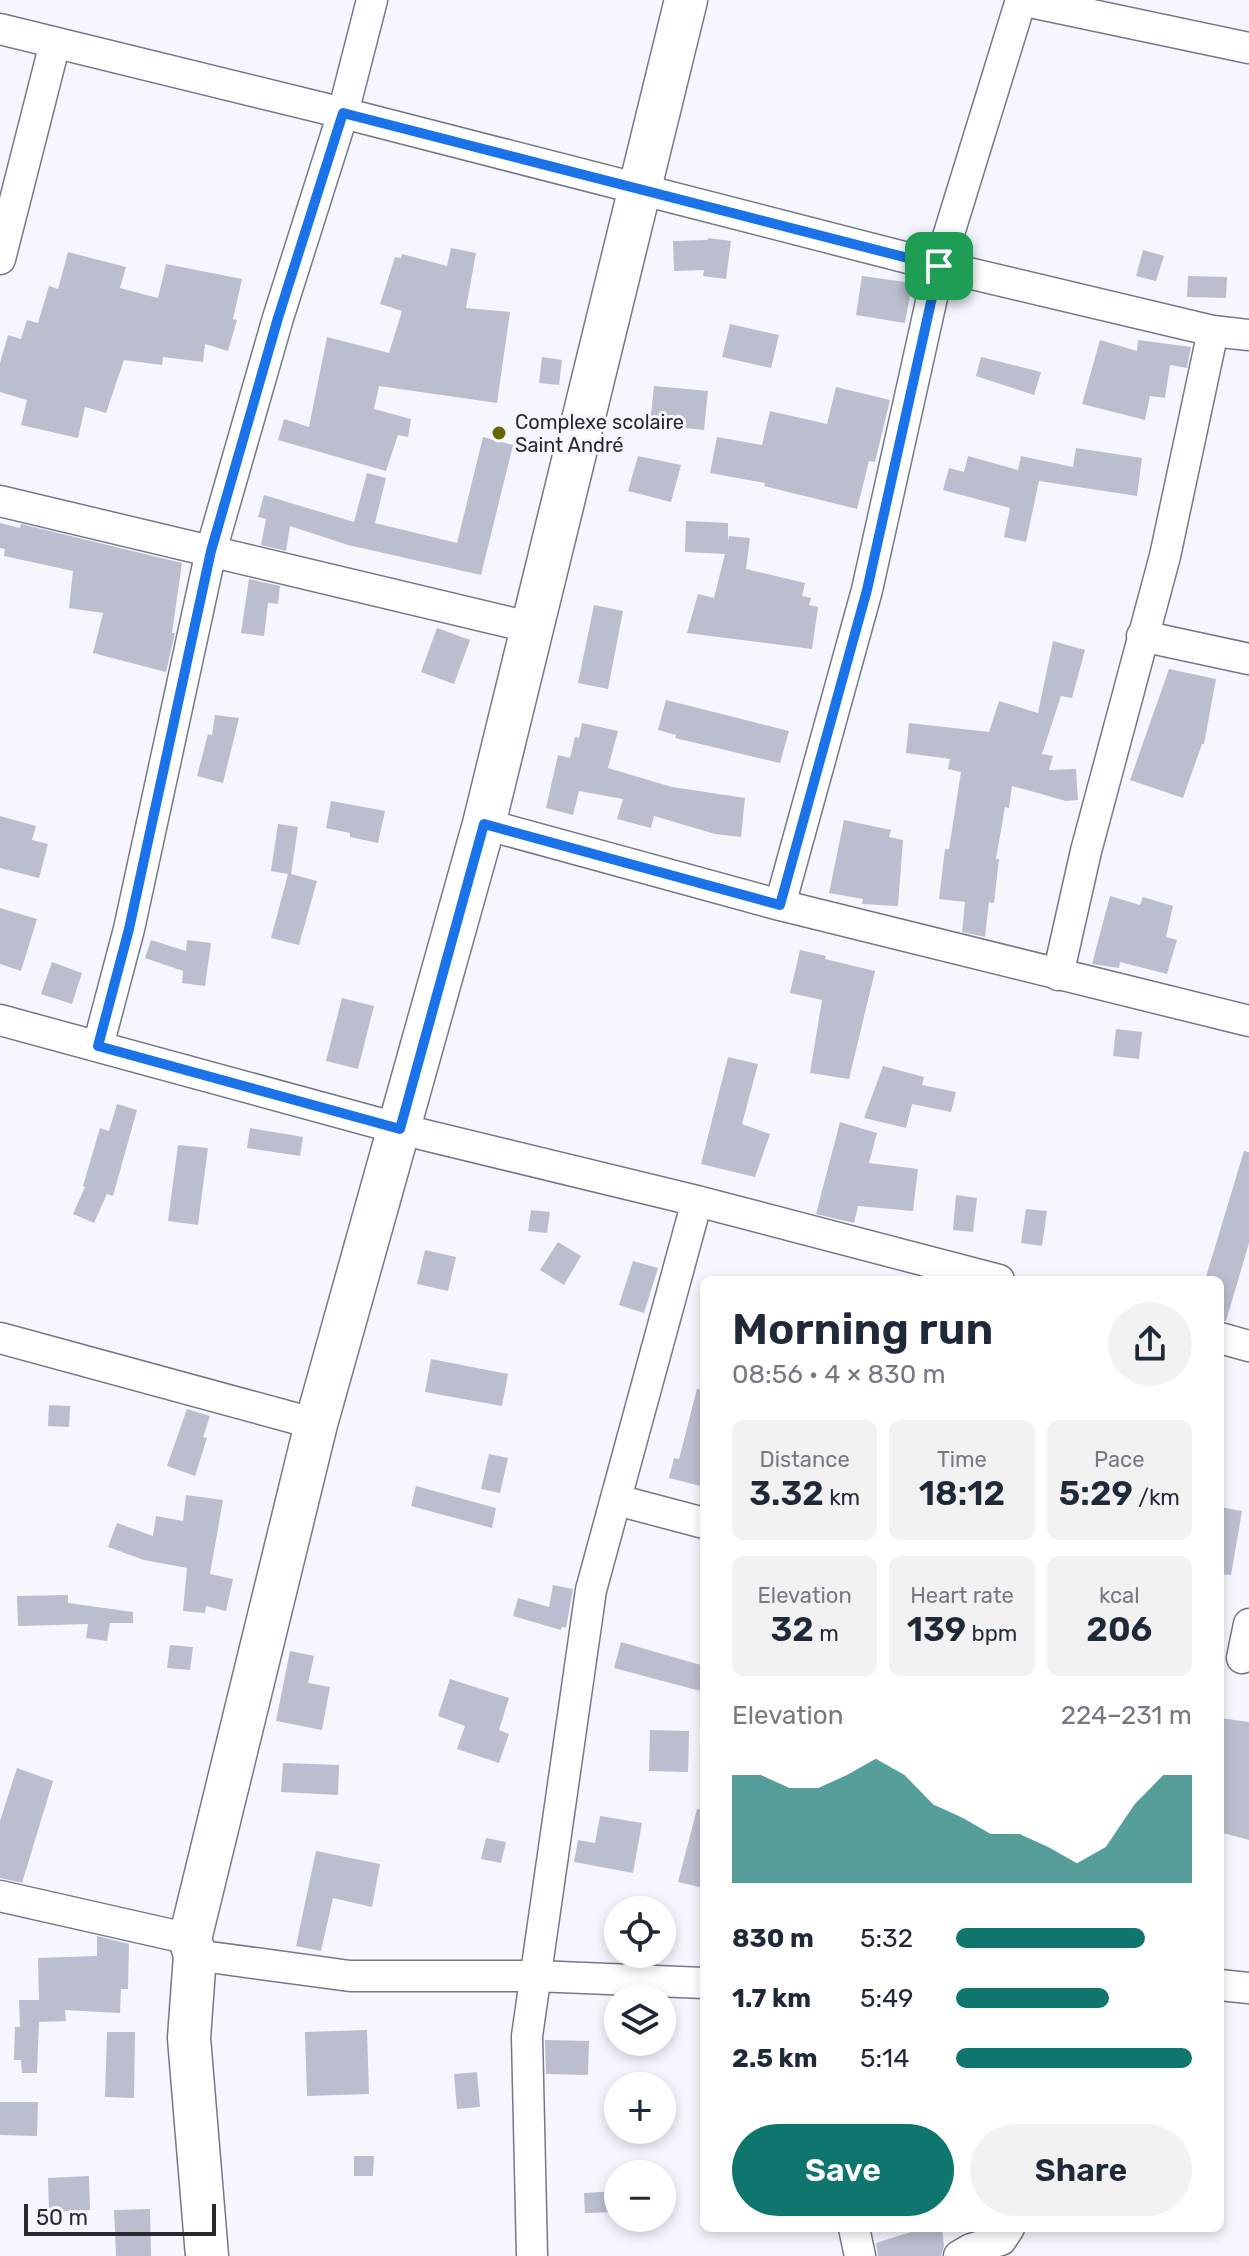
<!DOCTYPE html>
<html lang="en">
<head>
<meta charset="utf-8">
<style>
	:root { --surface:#fff; --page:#f2f2f3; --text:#1f2937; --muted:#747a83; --accent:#0f766e }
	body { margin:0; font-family:Rubik,sans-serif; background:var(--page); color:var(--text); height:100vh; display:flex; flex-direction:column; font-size:30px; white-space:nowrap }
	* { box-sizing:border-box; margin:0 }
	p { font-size:26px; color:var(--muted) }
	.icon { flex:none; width:44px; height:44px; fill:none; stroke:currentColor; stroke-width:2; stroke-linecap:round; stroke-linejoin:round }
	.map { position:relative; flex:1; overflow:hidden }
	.side { position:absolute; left:700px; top:1276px; width:524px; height:956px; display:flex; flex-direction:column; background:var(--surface); border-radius:12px; box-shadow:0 4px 12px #0003 }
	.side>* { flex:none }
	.buttons { position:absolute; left:604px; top:1896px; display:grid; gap:16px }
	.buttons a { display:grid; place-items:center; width:72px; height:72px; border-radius:50%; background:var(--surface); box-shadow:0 4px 12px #0003; font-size:40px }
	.scale { position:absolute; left:24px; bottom:20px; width:192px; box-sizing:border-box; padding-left:8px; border:4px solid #292a31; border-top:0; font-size:22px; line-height:28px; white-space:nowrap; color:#292a31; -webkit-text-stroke:6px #f5f6fe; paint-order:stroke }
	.pin { position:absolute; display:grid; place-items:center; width:68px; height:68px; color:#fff; margin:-34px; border-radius:16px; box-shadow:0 4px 12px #0006 }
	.round { display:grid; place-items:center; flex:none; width:84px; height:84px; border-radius:42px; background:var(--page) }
	.overview { display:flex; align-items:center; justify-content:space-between; height:136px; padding:0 32px }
	h1 { font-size:44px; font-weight:600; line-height:60px }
	.metrics { display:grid; grid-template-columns:repeat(3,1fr); gap:12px; height:136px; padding:8px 32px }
	.metrics div { display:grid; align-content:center; border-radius:12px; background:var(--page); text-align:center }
	.metrics b { font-size:34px; font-weight:600 }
	.metrics small { font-size:22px; font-weight:400 }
	.metrics p { font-size:22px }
	.chart { height:224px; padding:16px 32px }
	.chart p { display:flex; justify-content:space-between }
	.chart svg { width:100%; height:144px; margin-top:8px; fill:var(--accent); opacity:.7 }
	.action { display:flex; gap:16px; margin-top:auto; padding:16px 32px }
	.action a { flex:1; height:92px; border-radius:48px; background:var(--accent); color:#fff; font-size:32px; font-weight:600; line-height:92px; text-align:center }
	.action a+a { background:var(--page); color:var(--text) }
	ul { padding:0 32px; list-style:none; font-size:26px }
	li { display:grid; grid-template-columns:128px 96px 1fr; align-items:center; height:60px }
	li i { height:20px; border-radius:10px; background:var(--accent) }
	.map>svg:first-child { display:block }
	.building { fill:#bbbecf }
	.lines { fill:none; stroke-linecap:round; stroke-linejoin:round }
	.street-casing { stroke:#757888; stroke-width:33 }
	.secondary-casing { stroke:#757888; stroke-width:45 }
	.street { stroke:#fff; stroke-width:30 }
	.secondary { stroke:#fff; stroke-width:42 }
	.route-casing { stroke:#fff; stroke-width:16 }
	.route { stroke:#1a73e8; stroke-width:10 }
	.poi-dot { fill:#666701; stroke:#f5f6fe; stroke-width:3 }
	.labels { text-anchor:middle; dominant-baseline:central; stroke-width:6; stroke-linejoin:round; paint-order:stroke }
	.poi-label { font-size:20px; fill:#292a31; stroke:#f5f6fe; text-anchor:start }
</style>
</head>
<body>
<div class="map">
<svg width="1249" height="2256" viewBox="0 0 1249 2256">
	<rect width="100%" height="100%" fill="#f5f6fe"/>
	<path class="building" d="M708,238l23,3 -5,38 -23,-3 1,-6 -30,1 -1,-30 35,-1z
		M451,248l25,5 -10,55 44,4 -13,91 -118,-17 -5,23 37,10 -3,18 -10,-2 -12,36 -108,-31 6,-21 25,8 18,-90 62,16 13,-42 -22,-7 15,-47 6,1 1,-4 45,12z
		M1143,250l21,6 -8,25 -20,-5z
		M68,252l58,15 -6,21 38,10 8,-34 76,15 -9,40 4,1 -9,31 -23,-7 -2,18 -40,-5 -1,8 -38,-5 -18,53 -21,-6 -7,31 -57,-13 6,-25 -27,-8v-29l8,-28 13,4 6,-19 11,3 11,-37 9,3z
		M862,276l50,7 -7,40 -49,-8z
		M1188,276l39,1 -1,21 -39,-1z
		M730,324l49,11 -8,33 -49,-11z
		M1100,340l37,11 1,-11 53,7 -4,21 -17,-3 -5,33 -15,-2 -5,24 -63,-16z
		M542,357l20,3 -3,25 -20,-2z
		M981,357l60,15 -7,23 -58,-19z
		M654,386l54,5 -4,39 -54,-6z
		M836,387l54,13 -15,62 -6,-1 -12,48 -93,-23 1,-3 -55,-10 7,-36 45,8 8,-34 57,13z
		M483,437l30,8 -32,130 -133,-30 -58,-19 -4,25 -25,-6 5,-26 -8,-2 6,-22 90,27 13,-49 19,5 -11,45 82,20z
		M1076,448l66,10 -5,38 -98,-15 -13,61 -22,-5 6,-29 -67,-18 6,-22 15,4 4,-16 50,14 3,-14 52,11z
		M638,456l43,9 -10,37 -43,-11z
		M686,521l42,2v18l1,-5 21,2 -4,31 59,14 -3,13 9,2 -2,7 9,2 -6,42 -125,-16 11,-39 16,4 11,-44 -40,-2z
		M0,523l20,5 1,-4 161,39 -10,70h3l-9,39 -73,-19 10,-40 -34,-5 4,-37 -69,-15 1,-7 -5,-1z
		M249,579l31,7 -2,18 -10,-1 -4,33 -23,-3z
		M594,605l29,6 -15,78 -30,-6z
		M437,628l33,12 -16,44 -33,-12z
		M1053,641l32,9 -13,48 -11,-2 -19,58 11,2 -4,14 27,-1 2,31 -12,1 -54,-15 -3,22 -4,-1 -9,52h3l-5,44 -5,-1 -4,35 -23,-5 3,-30 -26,-3 6,-50h4l12,-77 -13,-3 2,-10 -44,-6 3,-30 80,9 10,-31 39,12z
		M1169,669l47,10 -12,65h-2l-19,54 -53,-18z
		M666,700l123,31 -9,32 -105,-25 1,-3 -18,-5z
		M215,715l24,3 -16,65 -26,-7 11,-42 4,1z
		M582,723l36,8 -10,37 64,19 73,11 -4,39 -26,-3 -61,-18 -3,12 -34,-9 6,-20 -44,-8 -6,24 -27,-7 12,-53 12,3 5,-21 4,1z
		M331,801l54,10 -7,32 -28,-6v-4l-24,-5z
		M0,816l36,10 -4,14 16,4 -9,34 -39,-10z
		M844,820l47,10 -2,7 14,3 -5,66 -36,-2 1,-5 -34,-6z
		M278,824l20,3 -7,47 26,7 -18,64 -28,-7 17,-64 -17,-3z
		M1110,896l30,9 3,-8 30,9 -7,31 11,3 -10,34 -47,-12 -1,6 -27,-4z
		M0,908l37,11 -16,52 -21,-7z
		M151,940l35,11 1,-11 24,3 -6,43 -23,-3 1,-12 -38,-13z
		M800,950l26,6 -1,3 50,12 -26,108 -39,-6 12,-73 -32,-7z
		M52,962l30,11 -10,31 -31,-10z
		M342,998l32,8 -16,63 -32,-8z
		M1116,1029l26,3 -3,27 -26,-3z
		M728,1057l30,7 -16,60 28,10 -15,43 -54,-13z
		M883,1066l41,11 -2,8 34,7 -5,20 -39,-8 -6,24 -42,-10z
		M117,1104l20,6 -24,86 -6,-2 -13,29 -21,-9 12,-27 -2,-1 17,-58 9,3z
		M840,1122l37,11 -8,30 49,6 -5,42 -55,-5 -4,17 -38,-9z
		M250,1128l53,9 -3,19 -53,-8z
		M178,1145l30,3 -10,77 -30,-4z
		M1244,1151l5,1v91l-23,78h-6v-41h-15z
		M956,1195l21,3 -4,34 -20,-2z
		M1026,1209l21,2 -5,35 -21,-3z
		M531,1210l19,2 -3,21 -19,-2z
		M558,1242l23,14 -17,29 -24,-15z
		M425,1250l31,7 -8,34 -31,-7z
		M633,1261l25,7 -14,45 -25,-8z
		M431,1359l77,15 -6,32 -77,-14z
		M697,1389l7,1v97l-35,-9 5,-20 5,1z
		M49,1405l21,1 -1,21 -21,-1z
		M187,1409l23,7 -7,21 4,1 -12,38 -28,-10z
		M489,1454l19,4 -8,35 -19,-4z
		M416,1486l80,22 -4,20 -81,-22z
		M186,1495l37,5 -13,74 23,5 -7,32 -20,-5 -1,7 -22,-2 4,-43 -43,-8 -36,-13 9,-24 36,13 3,-20 27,5z
		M1220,1507l22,4 -11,64 -11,-1z
		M553,1585l20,4 -7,39 -4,-1 -1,3 -48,-14 5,-18 31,9z
		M68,1595v8l65,9v11h-23l-3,18 -21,-3 2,-14 -70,2 -1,-30z
		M621,1642l83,24v26l-90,-24z
		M170,1645l23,2 -3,23 -23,-2z
		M290,1651l24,5 -6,27 22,4 -8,43 -46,-9z
		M450,1679l59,19 -10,32 10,4 -10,29 -42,-14 8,-23 -27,-10z
		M1220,1718l29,4v118l-29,-8z
		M650,1730l39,1 -1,41 -39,-1z
		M283,1763l56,2 -1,30 -57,-3z
		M17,1768l36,13 -31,102 -22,-5v-57z
		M697,1809l7,1v78l-26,-6z
		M600,1816l42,7 -9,50 -59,-11 4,-22 17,3z
		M486,1838l20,4 -5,21 -20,-4z
		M316,1851l64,13 -8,43 -39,-9 -12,53 -25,-5z
		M97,1936l32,8 -1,45h-7l-1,24 -55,-3 1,11 -27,1 -2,51h-15l-1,-13h-7l1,-33h5l-1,-27h20l-1,-42 59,-2z
		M367,2030l2,64 -62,2 -2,-64z
		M107,2032h28l-1,66 -29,-1z
		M545,2040l44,1 -1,34 -42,-1z
		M477,2072l3,35 -23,2 -3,-35z
		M0,2102h38l-1,34 -37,-1z
		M354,2156h20l-1,20h-19z
		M89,2176l1,34 -41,2 -1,-34z
		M618,2191v21l-33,1 -1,-20z
		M150,2209l1,47h-35l-2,-46z
		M914,2228h28l2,18 -3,10h-63l-2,-13 38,-12z"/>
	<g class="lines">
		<g class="street-casing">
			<path id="street" d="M1021,0l228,48
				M0,29l343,84 596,153 274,65 36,4
				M0,259l55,-216
				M0,501l533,127
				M1142,636l107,23
				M484,824l296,81 469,116
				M780,905l87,-315 72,-324 82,-266
				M1058,975l28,-124 79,-295 48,-225
				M0,1020l400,109 297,72 302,79
				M98,1046l31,-117 82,-378 67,-233 65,-205 29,-113
				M0,1338l316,86
				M1220,1338l29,8
				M617,1500l87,23
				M1242,1658l7,-34
				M0,1896l190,43
				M195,1955l155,21h186l168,7
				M1220,1985l29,3
				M854,2228l6,28
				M532,2256l-5,-220 64,-446 106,-389
				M959,2256l12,-7 30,-9 8,-12"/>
		</g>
		<g class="secondary-casing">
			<path id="secondary" d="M207,2256l-18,-218 6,-83 -5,-16 126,-515 168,-600 202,-824"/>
		</g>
		<use href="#street" class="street"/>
		<use href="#secondary" class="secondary"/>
	</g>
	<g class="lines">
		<g class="route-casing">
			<path id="route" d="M343,113l596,153 -72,324 -87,315 -296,-81 -84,305 -302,-83 31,-117 82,-378 67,-233z"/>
		</g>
		<use href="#route" class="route"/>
	</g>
	<circle class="poi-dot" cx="499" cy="433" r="8"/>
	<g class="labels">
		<g class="poi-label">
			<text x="515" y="422">Complexe scolaire<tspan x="515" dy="23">Saint André</tspan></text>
		</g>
	</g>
</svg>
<div class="buttons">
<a><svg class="icon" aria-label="locate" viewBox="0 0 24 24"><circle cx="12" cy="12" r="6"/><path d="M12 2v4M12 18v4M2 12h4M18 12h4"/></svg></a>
<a><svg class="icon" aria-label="layers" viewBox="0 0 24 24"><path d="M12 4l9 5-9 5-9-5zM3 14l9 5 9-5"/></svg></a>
<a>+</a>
<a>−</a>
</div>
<div class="scale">50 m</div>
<div class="pin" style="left:939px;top:266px;background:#1e9e55"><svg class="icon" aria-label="arrive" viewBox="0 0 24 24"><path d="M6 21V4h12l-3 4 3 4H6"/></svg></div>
<section class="side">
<div class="overview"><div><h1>Morning run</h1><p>08:56 · 4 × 830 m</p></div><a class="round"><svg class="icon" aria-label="share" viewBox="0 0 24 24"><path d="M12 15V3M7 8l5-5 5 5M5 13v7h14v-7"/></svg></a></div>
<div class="metrics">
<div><p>Distance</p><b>3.32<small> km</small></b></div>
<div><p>Time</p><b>18:12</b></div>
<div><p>Pace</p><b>5:29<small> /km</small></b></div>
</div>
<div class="metrics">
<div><p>Elevation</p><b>32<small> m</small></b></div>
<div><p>Heart rate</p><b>139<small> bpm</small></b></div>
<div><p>kcal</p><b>206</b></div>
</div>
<div class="chart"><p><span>Elevation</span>224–231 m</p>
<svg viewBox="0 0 160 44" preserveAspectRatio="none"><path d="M0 44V11L10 11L20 15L30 15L40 11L50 6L60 11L70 20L80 24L90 29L100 29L110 33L120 38L130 33L140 20L150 11L160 11V44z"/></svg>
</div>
<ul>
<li><b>830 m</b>5:32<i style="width:80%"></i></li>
<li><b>1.7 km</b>5:49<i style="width:65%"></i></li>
<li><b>2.5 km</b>5:14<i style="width:100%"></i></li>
</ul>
<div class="action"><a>Save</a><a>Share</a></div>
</section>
</div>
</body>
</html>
